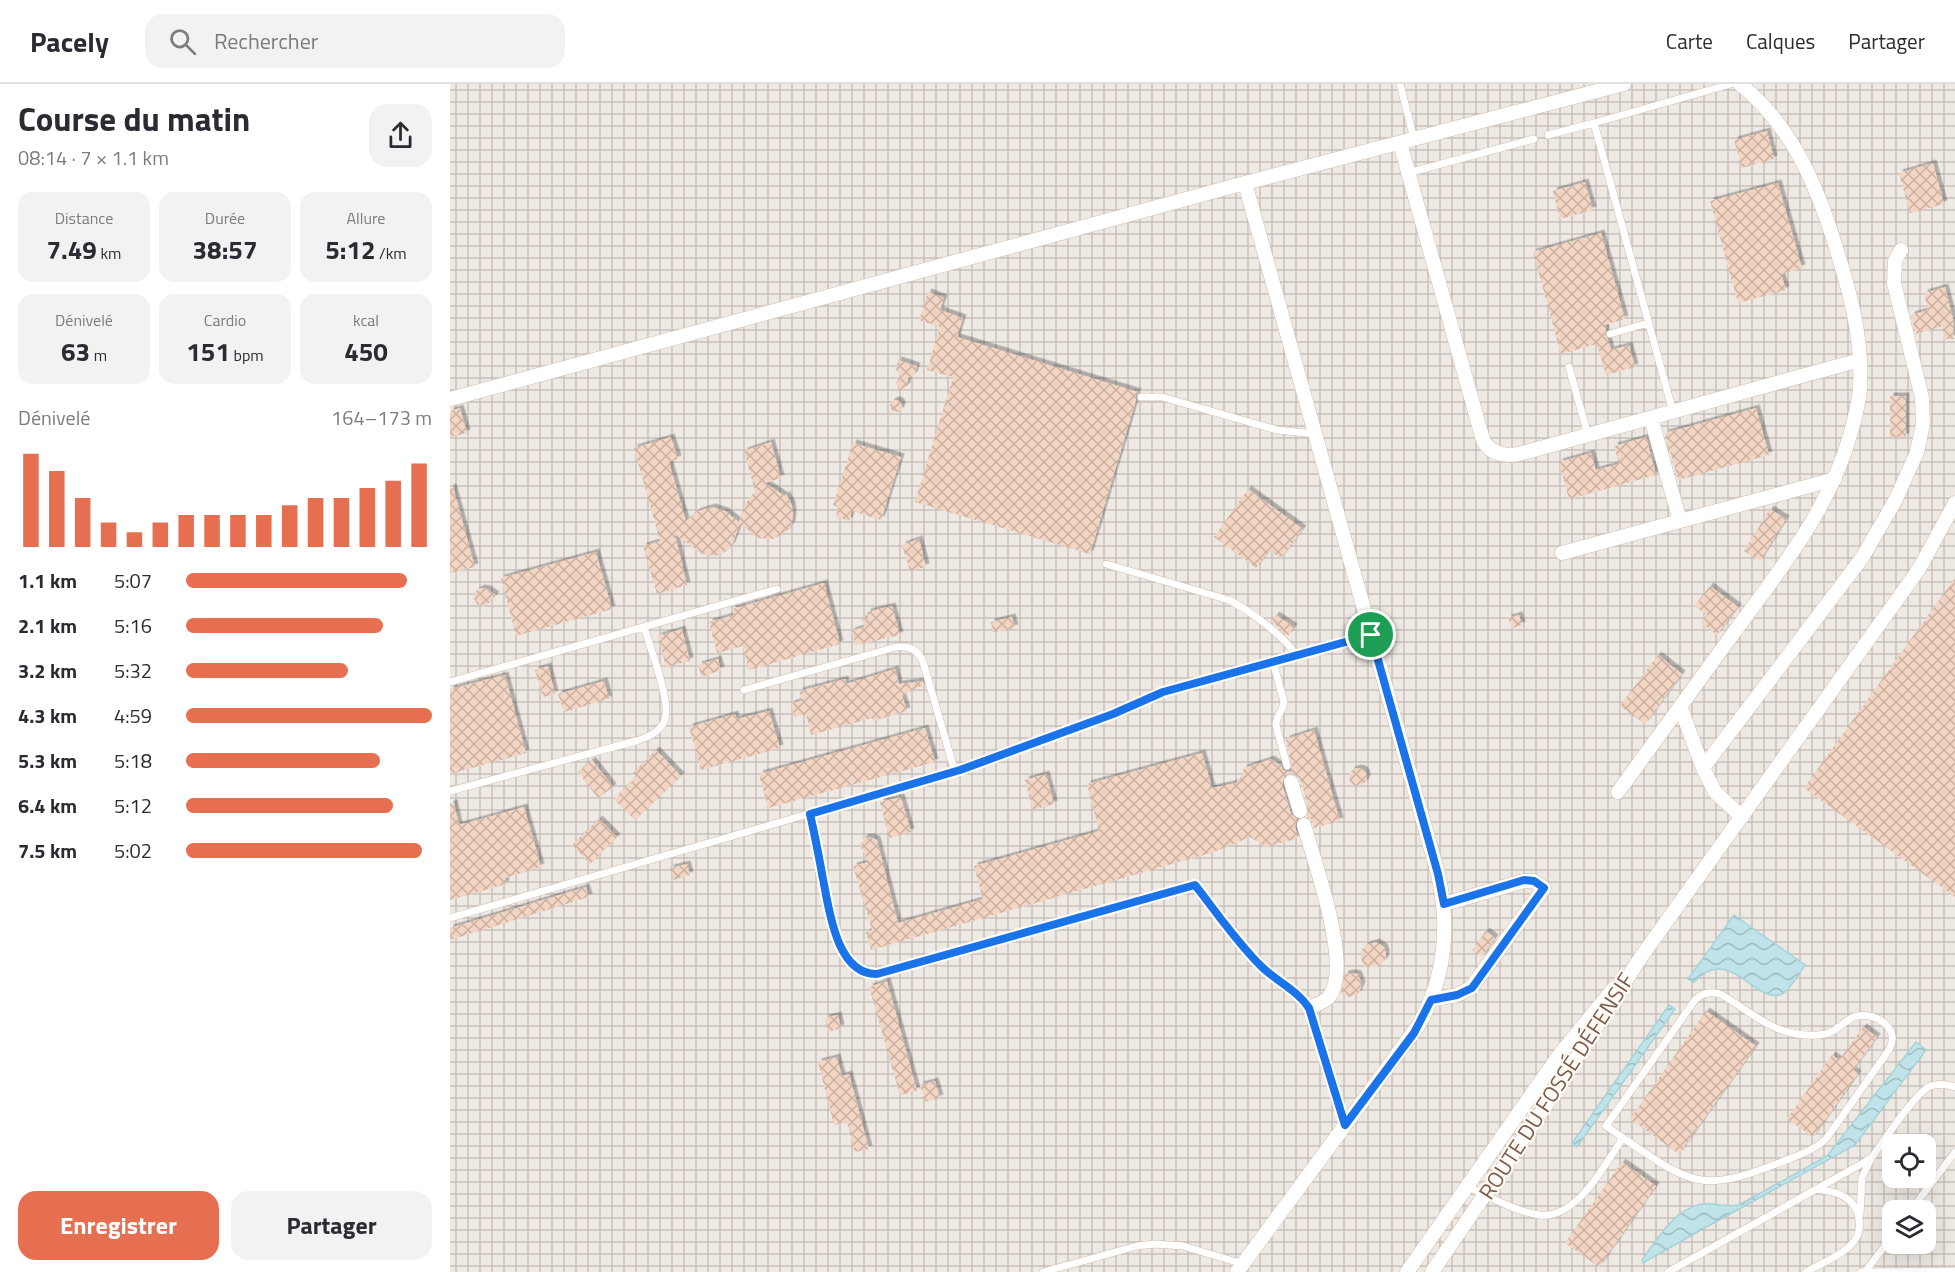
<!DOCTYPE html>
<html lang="fr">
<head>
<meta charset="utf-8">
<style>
	:root { --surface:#fff; --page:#f2f2f3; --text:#2b2b33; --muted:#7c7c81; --line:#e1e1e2; --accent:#e76f51 }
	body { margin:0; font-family:"Titillium Web",sans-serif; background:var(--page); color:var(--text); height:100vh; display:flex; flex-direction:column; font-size:22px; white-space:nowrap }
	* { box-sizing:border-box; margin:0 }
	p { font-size:20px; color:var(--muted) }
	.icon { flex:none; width:33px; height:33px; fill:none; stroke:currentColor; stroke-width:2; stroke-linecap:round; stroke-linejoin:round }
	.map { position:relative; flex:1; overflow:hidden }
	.details { display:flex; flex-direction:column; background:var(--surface); width:450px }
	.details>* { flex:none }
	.tools { position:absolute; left:1432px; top:1050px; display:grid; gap:12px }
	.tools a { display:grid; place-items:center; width:54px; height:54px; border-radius:12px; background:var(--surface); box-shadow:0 6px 24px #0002; font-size:30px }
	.pin { position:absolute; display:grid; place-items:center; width:51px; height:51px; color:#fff; margin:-26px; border:3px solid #fff; border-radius:50%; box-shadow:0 2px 6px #0007 }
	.round { display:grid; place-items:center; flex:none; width:63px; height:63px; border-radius:18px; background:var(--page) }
	.headline { display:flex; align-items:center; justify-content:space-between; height:102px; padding:0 18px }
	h1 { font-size:33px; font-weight:700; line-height:45px }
	.stats { display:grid; grid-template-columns:repeat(3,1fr); gap:9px; height:102px; padding:6px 18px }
	.stats div { display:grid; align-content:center; border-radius:15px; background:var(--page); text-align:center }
	.stats b { font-size:26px; font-weight:700 }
	.stats small { font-size:16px; font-weight:400 }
	.stats p { font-size:16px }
	.chart { height:168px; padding:12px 18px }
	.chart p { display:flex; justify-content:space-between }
	.chart svg { width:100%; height:108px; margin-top:6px; stroke:var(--accent); stroke-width:6 }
	.action { display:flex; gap:12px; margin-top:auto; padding:12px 18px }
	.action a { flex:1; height:69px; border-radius:18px; background:var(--accent); color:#fff; font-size:24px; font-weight:700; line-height:69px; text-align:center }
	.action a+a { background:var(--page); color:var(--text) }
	ul { padding:0 18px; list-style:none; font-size:20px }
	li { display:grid; grid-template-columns:96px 72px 1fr; align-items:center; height:45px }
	li i { height:15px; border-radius:8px; background:var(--accent) }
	header { display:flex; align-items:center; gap:36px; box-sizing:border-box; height:84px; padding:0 30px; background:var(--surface); border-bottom:2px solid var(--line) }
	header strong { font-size:28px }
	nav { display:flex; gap:33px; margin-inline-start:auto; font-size:21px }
	.search { width:420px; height:54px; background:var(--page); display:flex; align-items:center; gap:15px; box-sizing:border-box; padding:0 21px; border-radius:18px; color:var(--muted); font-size:22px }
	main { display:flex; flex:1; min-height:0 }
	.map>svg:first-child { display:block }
	.industrial { fill:url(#industrial-grid); fill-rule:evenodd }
	.water { fill:url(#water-waves); stroke:#a5d3da; stroke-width:1.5 }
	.building { fill:url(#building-cross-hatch); filter:url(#shadow) }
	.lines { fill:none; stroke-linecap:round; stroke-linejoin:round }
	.service-casing { stroke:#d1beb0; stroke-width:8 }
	.minor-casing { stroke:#d1beb0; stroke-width:15 }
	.service { stroke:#fff; stroke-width:7 }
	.minor { stroke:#fff; stroke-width:14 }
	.route-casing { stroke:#fff; stroke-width:12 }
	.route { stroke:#1a73e8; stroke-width:8 }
	.labels { text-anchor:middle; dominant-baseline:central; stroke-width:4.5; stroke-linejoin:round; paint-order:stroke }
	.street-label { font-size:22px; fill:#7a5c4d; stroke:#fffaf3 }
</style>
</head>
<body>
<header>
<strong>Pacely</strong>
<div class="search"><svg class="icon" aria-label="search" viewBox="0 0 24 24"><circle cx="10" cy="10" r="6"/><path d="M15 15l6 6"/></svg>Rechercher</div>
<nav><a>Carte</a><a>Calques</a><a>Partager</a></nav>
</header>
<main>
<section class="details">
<div class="headline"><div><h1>Course du matin</h1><p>08:14 · 7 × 1.1 km</p></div><a class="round"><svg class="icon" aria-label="share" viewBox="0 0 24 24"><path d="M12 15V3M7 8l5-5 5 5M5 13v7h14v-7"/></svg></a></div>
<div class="stats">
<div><p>Distance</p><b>7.49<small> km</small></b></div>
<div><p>Durée</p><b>38:57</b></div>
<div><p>Allure</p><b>5:12<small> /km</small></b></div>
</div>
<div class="stats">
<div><p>Dénivelé</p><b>63<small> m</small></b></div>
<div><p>Cardio</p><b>151<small> bpm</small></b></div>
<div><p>kcal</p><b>450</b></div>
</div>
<div class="chart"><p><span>Dénivelé</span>164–173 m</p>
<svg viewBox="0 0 160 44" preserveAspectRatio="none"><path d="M5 44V6M15 44V13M25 44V24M35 44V34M45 44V38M55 44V34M65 44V31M75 44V31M85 44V31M95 44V31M105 44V27M115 44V24M125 44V24M135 44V20M145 44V17M155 44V10"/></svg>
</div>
<ul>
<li><b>1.1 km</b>5:07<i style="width:90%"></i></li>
<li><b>2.1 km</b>5:16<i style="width:80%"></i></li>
<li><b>3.2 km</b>5:32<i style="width:66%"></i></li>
<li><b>4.3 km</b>4:59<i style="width:100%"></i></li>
<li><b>5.3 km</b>5:18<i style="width:79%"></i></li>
<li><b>6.4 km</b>5:12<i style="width:84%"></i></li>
<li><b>7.5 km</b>5:02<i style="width:96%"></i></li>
</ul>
<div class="action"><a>Enregistrer</a><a>Partager</a></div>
</section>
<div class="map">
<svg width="1505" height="1188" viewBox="0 0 1505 1188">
	<defs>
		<pattern id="industrial-grid" width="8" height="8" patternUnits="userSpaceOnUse" patternTransform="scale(1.5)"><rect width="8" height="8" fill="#efe9e4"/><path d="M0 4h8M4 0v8" fill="none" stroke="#c7c0bb"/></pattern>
		<pattern id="water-waves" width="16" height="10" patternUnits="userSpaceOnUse" patternTransform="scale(1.5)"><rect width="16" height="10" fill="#bfe3e8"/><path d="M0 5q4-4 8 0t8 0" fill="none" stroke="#a0bbbe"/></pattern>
		<pattern id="building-cross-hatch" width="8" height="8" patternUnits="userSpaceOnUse" patternTransform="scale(1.5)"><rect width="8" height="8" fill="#f3d5c3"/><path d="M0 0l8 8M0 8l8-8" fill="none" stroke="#cab0a1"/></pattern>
		<filter id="shadow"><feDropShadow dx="3.5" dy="-3.5" stdDeviation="0" flood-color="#0004"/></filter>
	</defs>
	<rect width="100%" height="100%" fill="#fdf6ec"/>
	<path class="industrial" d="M0,0h1505v1188h-1505zM1443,1060h33v34h-33zM1443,1126h33v34h-33z"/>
	<path class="water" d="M1284,831l71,50c-6,8 -14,24 -23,29 -26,12 -52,-51 -88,-12l-6,-3z
		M1219,921l6,4 -98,138 -5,-4z
		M1466,958l10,8 -71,95 -154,85 -58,33 -1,-3c15,-21 32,-51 60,-56 13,-2 21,4 37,1l88,-49z"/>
	<path class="building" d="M1317,47l7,28 -32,9 -8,-28z
		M1483,79l11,41 -34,9 -11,-40z
		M1135,98l8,28 -33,9 -7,-28z
		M1328,99l24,85 -21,6 5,16 -48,13 -28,-102z
		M1151,149l24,86 -21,6 2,5 -1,5 3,4 3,11 18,-5 6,22 -29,8 -9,-31 -36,10 -28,-102z
		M1495,203l8,32 1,20h-11v-13l-27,8 -5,-19 17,-5 -4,-17z
		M478,208l16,6 -4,12 23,8 -6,19 181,55 -2,3v5l-46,154 -175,-52 38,-125 -26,-7 13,-43 -21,-7z
		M448,276l19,6 -3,9 -6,3 -1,8 -7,6 -4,-9 4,-7 -4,-6z
		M1440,312h16v41h-16z
		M440 322a6 6 0 1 1 12 0a6 6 0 1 1-12 0Z
		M10,324l7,25 -17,4v-26z
		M1306,324l13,47 -91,25 -13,-47z
		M221,353l7,22 -9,3 17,59 12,-10 14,-4 13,4 14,11 6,-18 10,-13 -11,-40 27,-9 10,36 -16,5 20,13 1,-2 6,11 1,10 -1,9 -6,8 -13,7 -15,-1 -18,-14 -8,21 -7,7 -9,4 -14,-2 -27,-20 12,51 -30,9 -14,-48 17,-5 -26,-93z
		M1196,353l10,38 -87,24 -10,-37 32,-9 5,17 23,-6 -5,-18z
		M403,359l48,14 -20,63 -29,-9 -3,10 -13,-4 2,-10 -5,-2z
		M3,403l22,80 -25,6v-85z
		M798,405l55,40 -22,29 -12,-7 -13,17 -42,-31z
		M1320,425l16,10 -26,42 -16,-10z
		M469,455l7,28 -16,4 -8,-26z
		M146,468l16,57 -96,27 -15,-58z
		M1505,494v319l-151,-109z
		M374,499l16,61 -91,26 -6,-24 -26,7 -8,-31 25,-7 -2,-6z
		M1260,502l28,21 -21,28 -16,-12 6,-8 -13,-9z
		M31,504l6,1 9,6 -8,9 -5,2 -6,-2 -3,-5 2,-8z
		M442,522l8,29 -44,10 -5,-14 13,-4 -2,-8 6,-1 -1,-6z
		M826,531l18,12 -6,9 -17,-15z
		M1069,531l3,10 -10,3 -4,-10z
		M562,533l3,11 -22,4 -2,-10z
		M232,545l8,32 -24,6 -8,-31z
		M1208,571l24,19 -37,50 -25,-18z
		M268,575l3,11 -19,7 -4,-12z
		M98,582l7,28 -12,3 -8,-27z
		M445,585l4,15 24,-3 1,4 -22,10 5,16 -34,10 -1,-3 -61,17 -5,-21 -11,3 -4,-13 11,-4 -3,-9 46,-12 1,5z
		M55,591l21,78 -76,21v-85z
		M154,597l5,18 -45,13 -6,-18z
		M319,627l11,37 -79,22 -12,-43 46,-13 1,5z
		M475,644l10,34 -167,46 -9,-34z
		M864,646l26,91 -26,7 -3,-9 -4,-2 2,-9 -9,-29 -7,-6 -7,-34z
		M206,666l25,26 -46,44 -21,-21 23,-23 -4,-3z
		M752,669l10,35 24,-5 5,-6 3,-9 27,-9 10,7 2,4 10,3 -8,3 -3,8 9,30 6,5 -2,8 3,9 -3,3 -29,8 -16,-10 -36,15 -343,98 -5,-18 6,-2 -19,-64 16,-4 -8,-15 1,-6 3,-4h6l6,3 21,83 85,-24 -9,-33 125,-35 -12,-47z
		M142,676l21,27 -15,11 -20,-26z
		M899 693a9 9 0 1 1 18 0a9 9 0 1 1-18 0Z
		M596,690l8,30 -21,6 -8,-30z
		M451,713l10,35 -22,6 -9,-36z
		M4,719l5,22 65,-18 17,60 -36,11 1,6 -56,16v-96z
		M149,735l18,18 -27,27 -18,-19z
		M237,780l3,11 -16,5 -4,-12z
		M136,803l3,10 -139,43v-12z
		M1036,847l9,7 -13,19 -10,-7z
		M926,858l8,5 2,6 -1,7 -8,7h-13l-3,-10 1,-7 4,-5z
		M901,889l7,1 4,11 -4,9 -9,3 -8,-5 4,-18z
		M437,897l30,110 -17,4 -31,-108z
		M1256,927l50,35 -77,108 -49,-35z
		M388,931l3,13 -13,4 -3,-14z
		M1413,943l14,10 -24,33 5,4 -45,63 -26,-18 45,-64 7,5z
		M387,973l5,19 7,-2 20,75 -14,3 -8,-30 -13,3 -16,-63z
		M485,997l5,17 -15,4 -5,-17z
		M1172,1078l34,24 -57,81 -34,-24z"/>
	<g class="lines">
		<g class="service-casing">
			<path id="service" d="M950,0l14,55
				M1098,51l46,-12
				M958,89l126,-34
				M1160,250l38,-11
				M1119,283l19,68
				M691,313h21l115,33 38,4
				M1223,328l-79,-289 137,-39
				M656,480l123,36c20,10 55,36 67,55
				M823,578l11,40c-1,9 -8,14 -8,23l11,41
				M0,598l327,-93
				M294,606l152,-43c13,-1 22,2 27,15l32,110
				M0,707l186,-50c12,-4 25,-9 29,-22 6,-18 -15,-72 -21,-92
				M360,730c5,22 9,43 13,65 6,29 15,103 58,93l314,-87c22,28 43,59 68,83 15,14 35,23 46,40l36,117
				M0,834l510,-148 153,-56 50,-22 208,-57
				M1016,1102c23,10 48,25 73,29 38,5 65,-50 84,-77 65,43 75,57 153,26 17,-7 36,-12 50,-25l63,-89c12,-21 -12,-38 -32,-34 -13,3 -19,16 -32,18 -11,2 -26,1 -37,-2 -23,-5 -47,-27 -68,-38 -10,-3 -18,-1 -25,6l-89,126 17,12
				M1461,1126l44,-58
				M1410,1131l2,-38 9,-18
				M593,1188l94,-26 17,-2 29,2 60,18
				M1218,1188l195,-109 10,-7c10,-14 44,-66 58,-70 8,-3 17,-1 24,1
				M1356,1188c14,-8 33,-15 45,-27 14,-14 10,-39 -8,-49 -8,-5 -18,-5 -27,-7
				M1411,1188l94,-1
				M1415,1188l28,-37"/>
		</g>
		<g class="minor-casing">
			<path id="minor" d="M950,59l83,297c7,14 22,16 36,14l341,-94
				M795,99l379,-99
				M0,315l795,-216 193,691c12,53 7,105 -20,152l-181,246
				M1201,334l29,103
				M1112,469l273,-74
				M1230,622l23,62
				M841,698l9,29
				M1168,708c37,-51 75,-103 112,-154 48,-66 99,-126 121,-206 4,-15 8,-29 9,-44 3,-51 -11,-99 -26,-147 -19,-60 -44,-117 -94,-157
				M1292,733l-27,-25 -12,-24 159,-210 34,-59 21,-47 6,-28 -1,-26 -28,-115 1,-22 6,-11
				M854,741c10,36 49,142 25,172 -4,5 -14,8 -20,11
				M981,916l26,-5 14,-7 73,-100 -10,-7h-10l-80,23
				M957,1188l153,-218 54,-66
				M982,1188l114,-167 95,-148 278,-388 36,-66"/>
		</g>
		<use href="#service" class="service"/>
		<use href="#minor" class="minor"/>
	</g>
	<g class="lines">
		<g class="route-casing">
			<path id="route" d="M921,551l67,239 6,30 80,-24 10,1 10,7 -72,100 -15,7 -26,5 -17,33 -69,92 -36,-117c-11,-17 -31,-26 -46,-40 -25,-24 -46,-55 -68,-83l-318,89c-41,1 -48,-66 -54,-95 -4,-22 -8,-43 -13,-65l150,-44 153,-56 50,-22z"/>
		</g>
		<use href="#route" class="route"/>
	</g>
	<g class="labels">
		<g class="street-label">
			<text transform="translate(1106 1002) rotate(-57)">ROUTE DU FOSSÉ DÉFENSIF</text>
		</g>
	</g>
</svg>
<div class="tools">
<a><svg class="icon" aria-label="locate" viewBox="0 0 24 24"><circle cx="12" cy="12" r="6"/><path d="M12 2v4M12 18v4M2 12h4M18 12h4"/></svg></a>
<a><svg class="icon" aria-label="layers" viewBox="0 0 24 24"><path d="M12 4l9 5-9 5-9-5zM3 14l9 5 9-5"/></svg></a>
</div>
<div class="pin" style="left:921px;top:551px;background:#1e9e55"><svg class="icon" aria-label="arrive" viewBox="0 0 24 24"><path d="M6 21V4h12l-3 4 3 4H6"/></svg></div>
</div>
</main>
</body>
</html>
